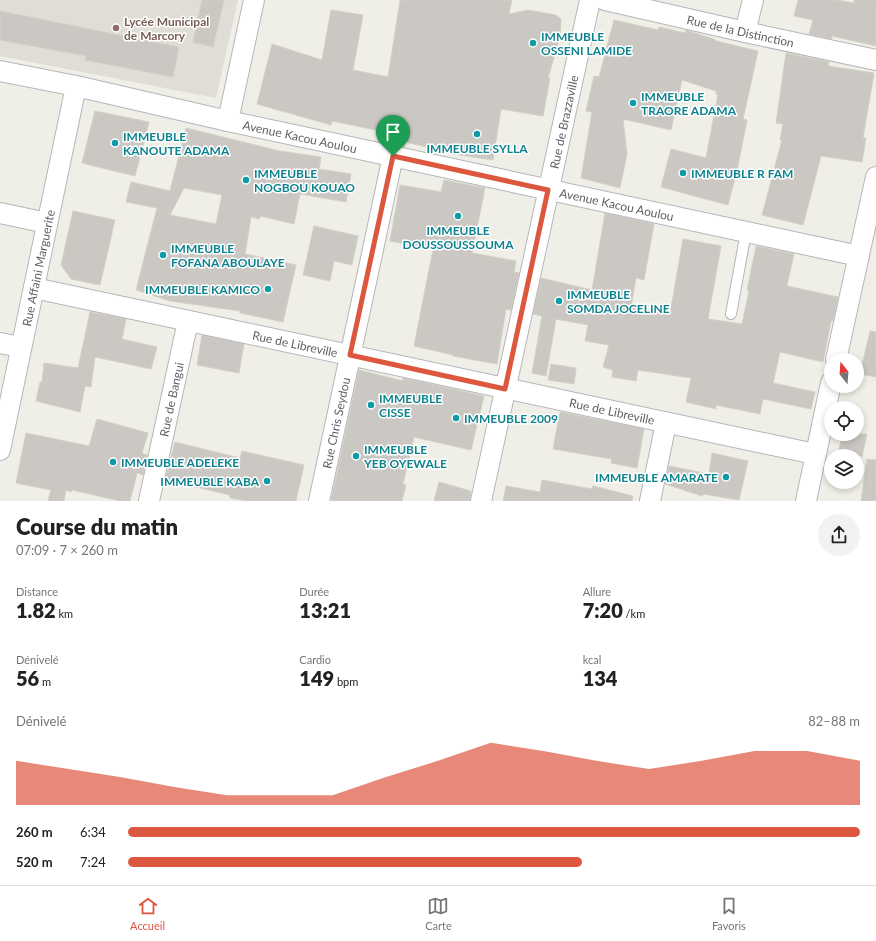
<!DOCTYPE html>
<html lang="fr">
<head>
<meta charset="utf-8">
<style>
	:root { --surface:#fff; --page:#f2f2f2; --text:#222; --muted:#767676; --line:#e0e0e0; --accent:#dd573f }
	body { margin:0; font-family:Lato,sans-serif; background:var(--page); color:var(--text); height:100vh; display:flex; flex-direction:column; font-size:15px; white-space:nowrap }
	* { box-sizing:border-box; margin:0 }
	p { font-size:13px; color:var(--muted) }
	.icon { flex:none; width:22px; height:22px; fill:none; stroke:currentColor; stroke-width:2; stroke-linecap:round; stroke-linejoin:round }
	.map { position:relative; height:501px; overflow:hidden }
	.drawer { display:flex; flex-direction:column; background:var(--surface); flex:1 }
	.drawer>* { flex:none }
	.needle { width:26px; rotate:343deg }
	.fabs { position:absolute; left:824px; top:353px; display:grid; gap:8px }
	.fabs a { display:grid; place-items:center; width:40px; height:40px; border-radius:50%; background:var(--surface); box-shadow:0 2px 6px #0003; font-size:20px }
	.pin { position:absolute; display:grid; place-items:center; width:34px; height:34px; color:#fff; margin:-41px -17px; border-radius:50% 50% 50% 0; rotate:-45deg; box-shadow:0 0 4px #0007 }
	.pin .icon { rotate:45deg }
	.round { display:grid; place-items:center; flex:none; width:42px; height:42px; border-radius:21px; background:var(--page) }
	.head { display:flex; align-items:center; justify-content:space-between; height:68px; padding:0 16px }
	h1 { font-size:22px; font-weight:800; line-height:30px }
	.metrics { display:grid; grid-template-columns:repeat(3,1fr); gap:6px; height:68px; padding:4px 16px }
	.metrics div { display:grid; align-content:center }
	.metrics b { font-size:20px; font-weight:800 }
	.metrics small { font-size:11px; font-weight:400 }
	.metrics p { font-size:11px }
	.chart { height:112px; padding:8px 16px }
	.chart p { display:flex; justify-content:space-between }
	.chart svg { width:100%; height:72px; margin-top:4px; fill:var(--accent); opacity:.7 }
	ul { padding:0 16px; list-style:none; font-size:13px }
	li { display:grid; grid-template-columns:64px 48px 1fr; align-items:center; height:30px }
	li i { height:10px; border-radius:5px; background:var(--accent) }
	.tab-bar { display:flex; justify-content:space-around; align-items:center; height:56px; border-top:1px solid var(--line); background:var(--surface); font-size:11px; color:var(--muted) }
	.tab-bar a { display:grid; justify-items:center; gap:2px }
	.tab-bar .on { color:var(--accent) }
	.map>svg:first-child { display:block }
	.education { fill:#dfddd5 }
	.building { fill:#cbc8c4; stroke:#d4d0c5; fill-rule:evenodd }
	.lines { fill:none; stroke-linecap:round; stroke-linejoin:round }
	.service-casing { stroke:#b4b6ba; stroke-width:12 }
	.minor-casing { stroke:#b4b6ba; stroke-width:22 }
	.service { stroke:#fff; stroke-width:10 }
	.minor { stroke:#fff; stroke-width:20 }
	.route-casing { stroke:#fff; stroke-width:8 }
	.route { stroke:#dd573f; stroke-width:5 }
	.education-dot { fill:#8d6e63; stroke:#fff; stroke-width:1.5 }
	.culture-dot { fill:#0f9aa8; stroke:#fff; stroke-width:1.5 }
	.labels { text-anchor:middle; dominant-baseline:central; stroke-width:3; stroke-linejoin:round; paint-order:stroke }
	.education-label { font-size:12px; font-weight:bold; fill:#785e54; stroke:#fff; text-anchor:start }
	.street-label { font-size:12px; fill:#5e6166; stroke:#fff }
	.culture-label { font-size:12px; font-weight:bold; fill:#0d838f; stroke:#fff; text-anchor:start }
</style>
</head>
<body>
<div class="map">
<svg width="876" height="501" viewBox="0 0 876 501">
	<rect width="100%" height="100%" fill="#efeee7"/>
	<path class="education" d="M0,0h238l-22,98 -216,-42z"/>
	<path class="building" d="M202,0h22l-11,47 -20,-5z
		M400,0h112l-3,14 19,-4 28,5 5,4 -1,18 -12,41h2l-7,38 -42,-7 -8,51 -40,-6v-1l-48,-11 -1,5 -25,-5 2,-11 -49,-10 -1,4 -74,-21 15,-60 50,16 9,-50 32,5 -10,55 35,7z
		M798,0h39l17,3v-3h22v46l-44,-10v3l-23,-5 4,-14 -19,-4z
		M0,11l179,36 -6,30 -88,-17 1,-4 -86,-16z
		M614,20l44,10 1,-3 26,6 1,-3 30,10v1l42,10 -15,68 4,1 -10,51 -9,34 -67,-18 10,-38 35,9 12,-64h-2v-3l-34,-11 -11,50 -48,-11 4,35 -7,34 -39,-10 11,-66 -6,-1 8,-35 5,1z
		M786,53l43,9 -1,4 46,7 -11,65h3l-4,24 -41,-6 -18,69 -41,-10 20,-75h-2l3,-16 -7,-1z
		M95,111l54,11 -14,54 -53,-13z
		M186,128l94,23 41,6 -2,12 32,5 -5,28 -46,-8 -6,30 -34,-8v3l-9,-2 -6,37 51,11 -13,57 -43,-9v-2l-70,-10 -34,-11 21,-82 -31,-6 5,-20 39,9zM184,188l38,7 -6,29 -46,-9z
		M444,180l41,8 -13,65 44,8 -2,11 5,1 -8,37 -5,-1 -9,55 -44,-8v-1l-39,-9 19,-97 -43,-8 10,-56 41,7z
		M73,211l42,9 -15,65 -29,-6 -10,-14z
		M605,213l49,11 -10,56 -8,-2 -5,29 39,7 13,-75 38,7 -13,73 34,5 7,-33 -2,-1 9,-44 38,8 -7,32 51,11 -5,24h-2l-8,41 -43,-10 -7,31 42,9 -4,17 -48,-10 -3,15 -44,-9v4l-30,-7 5,-24 -53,-8 -2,11 -24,-4 1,-7 -10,-3 6,-22 -24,-4 3,-16 -32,-6 -10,57 -14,-3 10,-57 -9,-2 8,-36 51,12z
		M314,226l44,10 -6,29 -18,-4 -4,20 -27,-6z
		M90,312l36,7 -4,20 35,8 -6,22 -56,-12 -4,30 -6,-1 -5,26 -44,-11 4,-19h2l2,-19 34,5z
		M870,331l6,1v45l-16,-3z
		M202,335l42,9 -5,29 -42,-8z
		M551,364l25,4 -2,16 -26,-4z
		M359,370l44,11v-3l81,18 -13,54 -57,-13 -11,47 3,1 -4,16h-71z
		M560,412l84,17 -7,39 -26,-5 1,-4 -59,-10z
		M97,419l51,14 -6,20 5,2 -4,20 -6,-2 -7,28h-10l-48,-11 -1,2 -5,-2 -2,11h-16l3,-11 -35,-7 10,-50 63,13z
		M842,434h25l-5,22h-24z
		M175,442l65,16 2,-7 62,14 -8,36h-50l-16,-3v-3l-65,-15z
		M712,453l36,8 -9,39 -36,-6 -1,2 -37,-12 4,-18 40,8z
		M867,459l9,1v41h-15z
		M542,480l50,9 1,-3 40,10 -1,5h-129l3,-15 34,6z
		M439,482l32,9 -1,10h-36z"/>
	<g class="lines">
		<g class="service-casing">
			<path id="service" d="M731,314l15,-82"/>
		</g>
		<g class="minor-casing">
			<g id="minor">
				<path id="s1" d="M605,0l140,32 131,28"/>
				<path d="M745,32l8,-32"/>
				<path id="s2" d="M0,71l76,15 152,35 631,135"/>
				<path d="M228,121l26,-121"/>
				<path d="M0,213l47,10"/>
				<path id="s3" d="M34,288l781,166"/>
				<path d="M0,343l21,4"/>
				<path d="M836,360l40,-183"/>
				<path id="s4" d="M0,450l76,-364"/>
				<path id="s5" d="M149,501l39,-180"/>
				<path id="s6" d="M319,501l74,-345"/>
				<path id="s7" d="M481,501l109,-501"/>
				<path d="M650,501l16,-78"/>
				<path d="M806,501l25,-118"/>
			</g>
		</g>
		<use href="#service" class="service"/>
		<use href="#minor" class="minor"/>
	</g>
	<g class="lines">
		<g class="route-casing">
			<path id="route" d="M393,156l155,34 -43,199 -155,-34z"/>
		</g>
		<use href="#route" class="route"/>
	</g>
	<circle class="education-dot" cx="116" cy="28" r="4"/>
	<g class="culture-dot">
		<circle cx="533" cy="43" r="4"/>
		<circle cx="633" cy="103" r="4"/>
		<circle cx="477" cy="134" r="4"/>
		<circle cx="115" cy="143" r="4"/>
		<circle cx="683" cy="173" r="4"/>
		<circle cx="246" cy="180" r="4"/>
		<circle cx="458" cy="216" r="4"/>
		<circle cx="163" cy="255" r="4"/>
		<circle cx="268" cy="289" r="4"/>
		<circle cx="559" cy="301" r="4"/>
		<circle cx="371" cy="405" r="4"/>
		<circle cx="456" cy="418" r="4"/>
		<circle cx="356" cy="456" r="4"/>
		<circle cx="113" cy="462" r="4"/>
		<circle cx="726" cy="477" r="4"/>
		<circle cx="267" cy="481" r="4"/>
	</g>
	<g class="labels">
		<g class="education-label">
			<text x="124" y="21">Lycée Municipal<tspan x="124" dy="14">de Marcory</tspan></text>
		</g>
		<g class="street-label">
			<text stroke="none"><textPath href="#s1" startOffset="139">Rue de la Distinction</textPath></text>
			<text stroke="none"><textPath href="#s7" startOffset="388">Rue de Brazzaville</textPath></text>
			<text stroke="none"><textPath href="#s2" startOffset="307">Avenue Kacou Aoulou</textPath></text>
			<text stroke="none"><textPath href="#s2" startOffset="631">Avenue Kacou Aoulou</textPath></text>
			<text stroke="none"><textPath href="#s4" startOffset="186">Rue Affaini Marguerite</textPath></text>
			<text stroke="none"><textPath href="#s3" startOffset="267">Rue de Libreville</textPath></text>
			<text stroke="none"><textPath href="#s5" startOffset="104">Rue de Bangui</textPath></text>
			<text stroke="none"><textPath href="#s3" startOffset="591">Rue de Libreville</textPath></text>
			<text stroke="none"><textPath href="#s6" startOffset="80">Rue Chris Seydou</textPath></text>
		</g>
		<g class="culture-label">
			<text x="541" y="36">IMMEUBLE<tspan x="541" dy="14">OSSENI LAMIDE</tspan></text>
			<text x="641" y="96">IMMEUBLE<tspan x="641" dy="14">TRAORE ADAMA</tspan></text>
			<text x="123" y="136">IMMEUBLE<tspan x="123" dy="14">KANOUTE ADAMA</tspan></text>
			<text x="477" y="148" text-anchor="middle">IMMEUBLE SYLLA</text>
			<text x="254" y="173">IMMEUBLE<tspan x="254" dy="14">NOGBOU KOUAO</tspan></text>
			<text x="691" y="173">IMMEUBLE R FAM</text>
			<text x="458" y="230" text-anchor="middle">IMMEUBLE<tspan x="458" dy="14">DOUSSOUSSOUMA</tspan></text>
			<text x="171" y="248">IMMEUBLE<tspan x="171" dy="14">FOFANA ABOULAYE</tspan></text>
			<text x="260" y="289" text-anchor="end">IMMEUBLE KAMICO</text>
			<text x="567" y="294">IMMEUBLE<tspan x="567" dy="14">SOMDA JOCELINE</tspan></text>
			<text x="379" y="398">IMMEUBLE<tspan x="379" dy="14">CISSE</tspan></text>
			<text x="464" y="418">IMMEUBLE 2009</text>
			<text x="364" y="449">IMMEUBLE<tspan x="364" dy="14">YEB OYEWALE</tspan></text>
			<text x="121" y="462">IMMEUBLE ADELEKE</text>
			<text x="718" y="477" text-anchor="end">IMMEUBLE AMARATE</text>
			<text x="259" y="481" text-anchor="end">IMMEUBLE KABA</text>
		</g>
	</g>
</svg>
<div class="fabs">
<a><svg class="needle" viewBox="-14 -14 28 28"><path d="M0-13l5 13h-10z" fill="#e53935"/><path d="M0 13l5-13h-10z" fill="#767676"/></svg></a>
<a><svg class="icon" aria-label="locate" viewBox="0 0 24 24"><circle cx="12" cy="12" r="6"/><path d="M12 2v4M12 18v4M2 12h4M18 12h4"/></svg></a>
<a><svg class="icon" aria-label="layers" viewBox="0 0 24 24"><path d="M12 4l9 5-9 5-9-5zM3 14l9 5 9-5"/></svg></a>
</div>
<div class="pin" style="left:393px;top:156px;background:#1e9e55"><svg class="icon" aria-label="arrive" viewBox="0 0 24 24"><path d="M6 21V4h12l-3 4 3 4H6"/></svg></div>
</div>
<section class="drawer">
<div class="head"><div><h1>Course du matin</h1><p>07:09 · 7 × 260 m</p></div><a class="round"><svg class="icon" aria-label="share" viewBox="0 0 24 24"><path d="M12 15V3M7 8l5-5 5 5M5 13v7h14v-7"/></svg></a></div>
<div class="metrics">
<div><p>Distance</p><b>1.82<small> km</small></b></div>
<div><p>Durée</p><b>13:21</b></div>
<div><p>Allure</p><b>7:20<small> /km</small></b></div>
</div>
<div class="metrics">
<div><p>Dénivelé</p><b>56<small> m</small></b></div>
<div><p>Cardio</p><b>149<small> bpm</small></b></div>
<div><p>kcal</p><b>134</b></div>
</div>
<div class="chart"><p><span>Dénivelé</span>82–88 m</p>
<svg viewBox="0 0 160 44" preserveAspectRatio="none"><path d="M0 44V17L10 22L20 27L30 33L40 38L50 38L60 38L70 27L80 17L90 6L100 11L110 17L120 22L130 17L140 11L150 11L160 17V44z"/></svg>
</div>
<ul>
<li><b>260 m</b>6:34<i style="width:100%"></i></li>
<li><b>520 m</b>7:24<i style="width:62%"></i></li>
</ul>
</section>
<nav class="tab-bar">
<a class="on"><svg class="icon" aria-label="home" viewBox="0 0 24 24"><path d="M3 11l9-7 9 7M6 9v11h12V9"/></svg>Accueil</a>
<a><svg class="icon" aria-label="map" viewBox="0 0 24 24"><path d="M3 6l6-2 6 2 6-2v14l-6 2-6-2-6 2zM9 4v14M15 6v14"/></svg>Carte</a>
<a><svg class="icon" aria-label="saved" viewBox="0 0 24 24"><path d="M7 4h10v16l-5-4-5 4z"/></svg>Favoris</a>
</nav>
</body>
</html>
